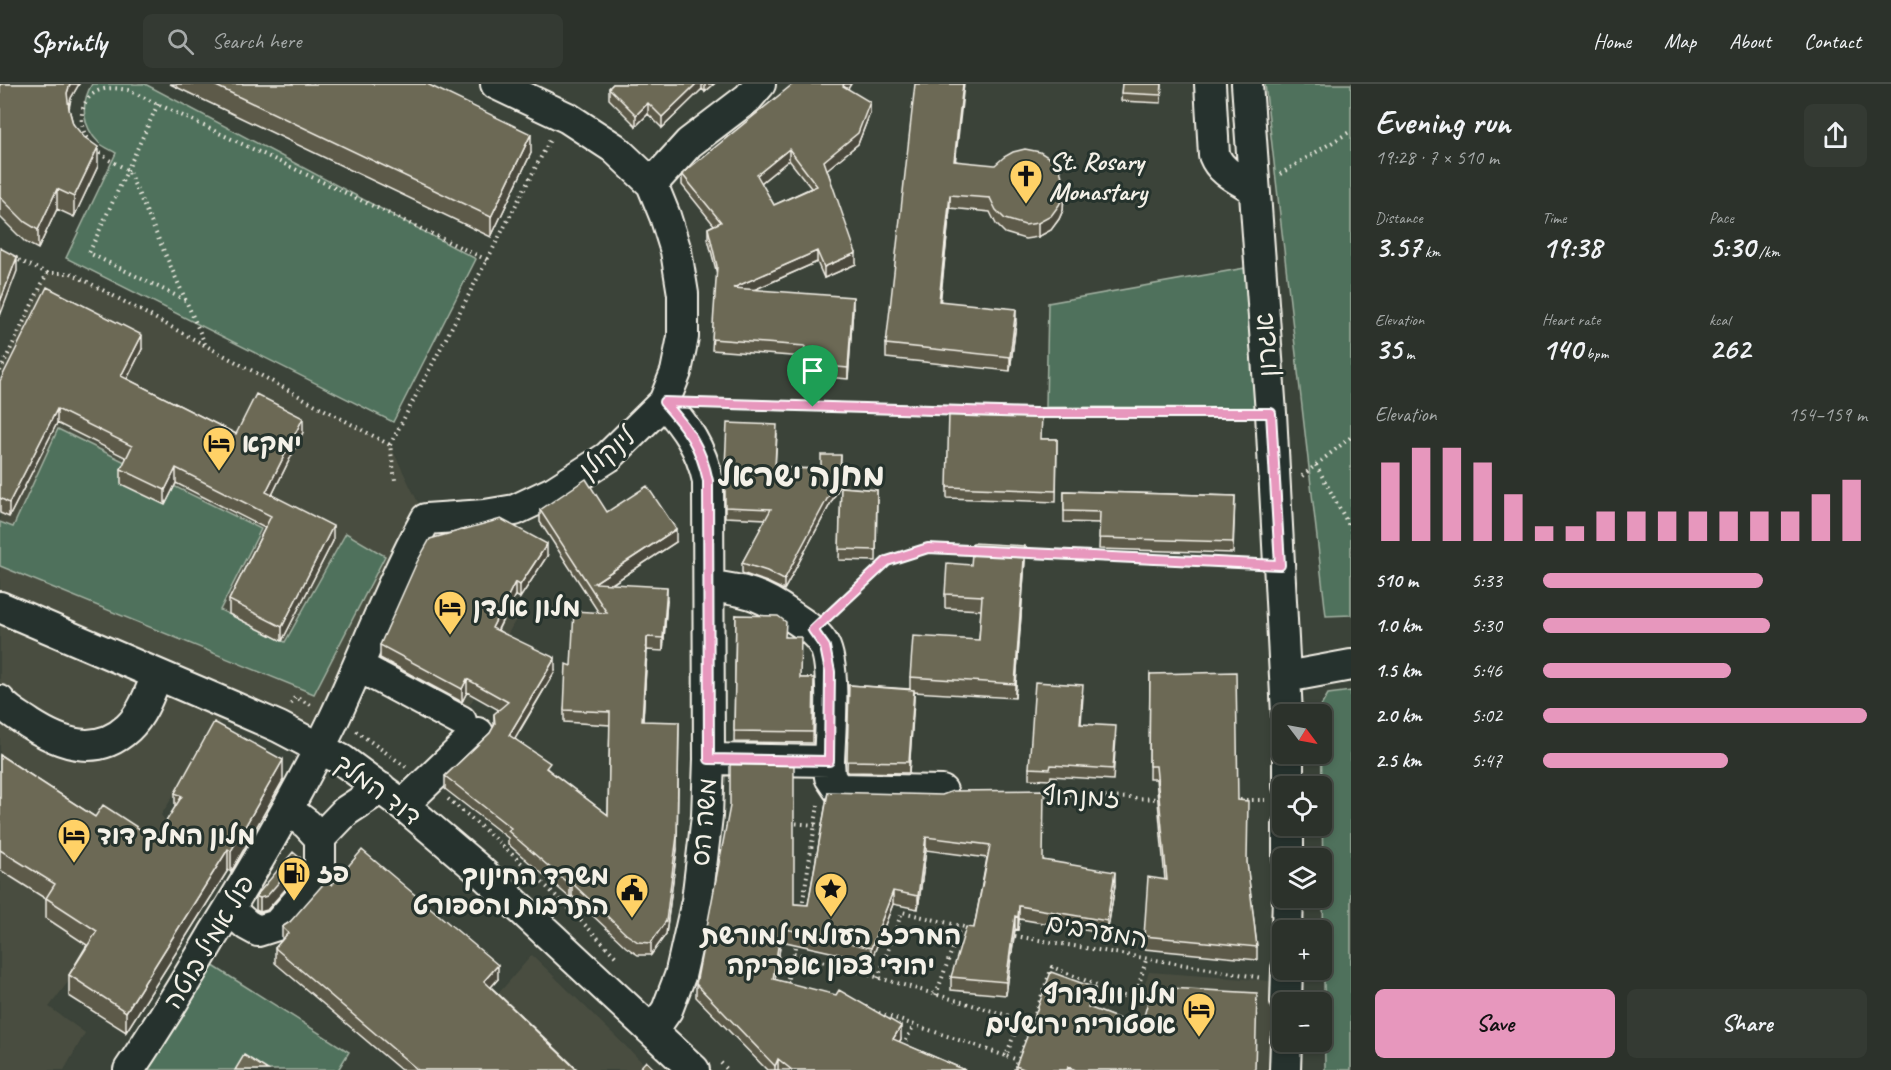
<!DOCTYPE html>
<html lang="en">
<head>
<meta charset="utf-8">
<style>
	:root { --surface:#2c322b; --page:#343a33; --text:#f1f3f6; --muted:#a6aaa9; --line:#484d47; --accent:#e797bd }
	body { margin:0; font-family:Caveat,"Playpen Sans Hebrew",sans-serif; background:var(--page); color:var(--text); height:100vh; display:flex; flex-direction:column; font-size:22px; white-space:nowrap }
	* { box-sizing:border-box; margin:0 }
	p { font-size:20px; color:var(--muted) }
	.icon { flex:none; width:33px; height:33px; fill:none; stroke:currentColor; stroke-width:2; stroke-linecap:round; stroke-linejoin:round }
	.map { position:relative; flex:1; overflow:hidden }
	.sheet { display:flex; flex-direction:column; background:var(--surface); width:540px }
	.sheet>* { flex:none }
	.needle { width:39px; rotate:122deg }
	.buttons { position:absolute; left:1272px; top:620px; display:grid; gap:12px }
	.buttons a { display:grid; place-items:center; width:60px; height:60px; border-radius:9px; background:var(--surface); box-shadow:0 3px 9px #0003,0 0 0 2px var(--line); font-size:30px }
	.pin { position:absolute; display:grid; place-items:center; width:51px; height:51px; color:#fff; margin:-62px -26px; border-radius:50% 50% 50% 0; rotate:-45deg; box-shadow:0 0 6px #0007 }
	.pin .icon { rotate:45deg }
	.round { display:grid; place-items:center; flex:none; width:63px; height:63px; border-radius:9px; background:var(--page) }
	.head { display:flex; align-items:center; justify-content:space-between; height:102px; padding:0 24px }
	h1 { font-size:33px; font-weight:800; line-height:45px }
	.metrics { display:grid; grid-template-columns:repeat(3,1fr); gap:9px; height:102px; padding:6px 24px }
	.metrics div { display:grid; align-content:center }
	.metrics b { font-size:30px; font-weight:800 }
	.metrics small { font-size:16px; font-weight:400 }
	.metrics p { font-size:16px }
	.chart { height:168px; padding:12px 24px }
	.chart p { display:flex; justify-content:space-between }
	.chart svg { width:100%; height:108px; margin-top:6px; stroke:var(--accent); stroke-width:6 }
	.cta { display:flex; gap:12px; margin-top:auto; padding:12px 24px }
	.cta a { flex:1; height:69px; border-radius:9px; background:var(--accent); color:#111; font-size:24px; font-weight:800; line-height:69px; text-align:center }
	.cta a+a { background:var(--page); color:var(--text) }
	ul { padding:0 24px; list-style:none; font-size:20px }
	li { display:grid; grid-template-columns:96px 72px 1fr; align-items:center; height:45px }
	li i { height:15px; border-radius:8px; background:var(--accent) }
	header { display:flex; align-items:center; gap:36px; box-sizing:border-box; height:84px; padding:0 30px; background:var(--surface); border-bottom:2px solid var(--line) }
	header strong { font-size:28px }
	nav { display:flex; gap:33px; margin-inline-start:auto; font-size:21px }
	.search { width:420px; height:54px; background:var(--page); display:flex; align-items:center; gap:15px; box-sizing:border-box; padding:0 21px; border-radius:9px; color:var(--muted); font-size:22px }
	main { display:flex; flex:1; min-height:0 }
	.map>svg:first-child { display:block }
	.built { fill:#4a4e41 }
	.green { fill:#50715b; stroke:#a2b1a2; stroke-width:1.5 }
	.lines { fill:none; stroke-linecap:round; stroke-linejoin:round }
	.minor-casing { stroke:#f4f1e8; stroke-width:34 }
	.path { stroke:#f4f1e8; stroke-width:4; stroke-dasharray:1.5 4.5; stroke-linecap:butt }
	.minor { stroke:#26332d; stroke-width:30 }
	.wall { fill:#5d5a49; stroke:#f4f1e8; stroke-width:1.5; fill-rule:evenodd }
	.shaded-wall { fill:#4c4a3c; stroke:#f4f1e8; stroke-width:1.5 }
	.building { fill:#6c6955; stroke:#f4f1e8; stroke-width:1.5; fill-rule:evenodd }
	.route-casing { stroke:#fff; stroke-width:12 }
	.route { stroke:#e797bd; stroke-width:8 }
	.labels { text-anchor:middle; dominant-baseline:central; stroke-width:6; stroke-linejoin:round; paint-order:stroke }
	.poi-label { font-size:26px; font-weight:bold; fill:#f4f1e8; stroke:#26332d; text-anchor:start }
	.street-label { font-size:26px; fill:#f4f1e8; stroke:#26332d }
	.district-label { font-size:32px; font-weight:bold; fill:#f4f1e8; stroke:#26332d }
</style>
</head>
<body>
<header>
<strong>Sprintly</strong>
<div class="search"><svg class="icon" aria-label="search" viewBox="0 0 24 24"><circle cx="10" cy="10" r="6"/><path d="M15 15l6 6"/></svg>Search here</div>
<nav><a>Home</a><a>Map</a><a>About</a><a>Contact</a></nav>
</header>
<main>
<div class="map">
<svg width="1351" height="986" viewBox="0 0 1351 986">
	<rect width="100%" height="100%" fill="#3b4339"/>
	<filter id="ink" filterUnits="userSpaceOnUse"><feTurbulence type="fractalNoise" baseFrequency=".0167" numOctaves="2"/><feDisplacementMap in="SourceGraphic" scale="12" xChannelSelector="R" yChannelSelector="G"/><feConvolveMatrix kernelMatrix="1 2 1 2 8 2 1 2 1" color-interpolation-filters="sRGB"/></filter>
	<g filter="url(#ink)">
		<path class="built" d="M47,189h24l319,172 36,74 -17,31 114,56 -62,115 -103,-55 -39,81 -88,-41 -70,109 10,14 -100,149 -22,29 36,26 -21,37h-64v-700z
			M532,871l118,115h-218z
			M1149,888l138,10 -5,20 3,68h-168z"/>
		<path class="green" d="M92,0h53l331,175 -83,163 -327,-164 50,-105c-5,-3 -12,-6 -17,-10 -17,-17 -19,-39 -7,-59z
			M1265,0h86v531l-25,1z
			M1251,183l14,141 -219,-1 2,-104z
			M58,345l203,100 -41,81 65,32 61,-109 39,23 -71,138 -314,-128v-44l13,5z
			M1351,607v379h-26l-4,-364 7,-12z
			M207,878l142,90 -11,18h-199z"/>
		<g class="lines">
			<g class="minor-casing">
				<path id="minor" d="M1210,0l4,71c7,18 25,24 40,34
					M1247,0l24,329 16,301
					M652,100l37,-41 59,-45 12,-14
					M709,502c35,4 52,8 81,29 13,9 26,16 34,30 12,22 6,89 5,116l-120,-2
					M0,523l231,99 48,21 63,33 61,45 74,63 217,202
					M358,582l103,55
					M1286,593l65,-12
					M0,617c8,10 20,16 30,23 31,20 67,33 98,4 15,-14 22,-36 29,-53
					M1288,669v33
					M829,677l1,16 8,12 104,2
					M403,721l75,-72
					M320,754l26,-27 35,-23
					M1288,774v-33
					M229,825l18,16 11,6 19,-6 36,-41 7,-16v-30l-13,-14 -20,-15
					M1287,846l1,-33
					M1286,918l1,-33
					M653,946l14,-20 13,-34 17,-75 10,-85 2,-57 -1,-278c-7,-33 -22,-54 -44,-79
					M129,986c30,-44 57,-89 84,-135 44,-71 86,-143 122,-218 31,-66 56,-135 91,-198l59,-4 30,-5 40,-19 53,-34 56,-55 12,-30 7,-35v-43l-7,-43 -11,-35 -13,-32 -38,-36 -46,-30 -72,-34
					M1285,986l1,-29"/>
			</g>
			<path class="path" d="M158,20l-69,149 98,48
				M90,59c-14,-18 -11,-49 14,-54 9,-2 16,0 24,1l359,170
				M95,65l14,11 19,10 78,176
				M1280,90l71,-43
				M47,189h24l319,172 5,35
				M0,287l47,-98 -33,-15
				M701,320l334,9h210
				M390,361l161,-307
				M1316,381l35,64
				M1302,392l49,-39
				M1022,469l232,11
				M831,529l56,-52 41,-13 47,2
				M291,620l4,-7 18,9
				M356,647l50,36
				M1039,711l121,4
				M448,715c60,49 115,102 169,159
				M1234,716h31
				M790,739l26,2
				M802,823l16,-102
				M1009,851l253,43
				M796,857l-2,12 226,66 -14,37 12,4
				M878,894l24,-66 67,16
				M789,899l-2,-1 7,-29
				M936,911l24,-68
				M873,927l133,45
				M1127,942l19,-66
				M903,962l11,-21
				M721,979l7,7
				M1015,986l37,-103 82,33"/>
			<use href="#minor" class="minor"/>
		</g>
		<path class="wall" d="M0,0h79l-8,14 -2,11 4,15 25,42 -24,51 -17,-8 -19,40 -13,-7 -25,-25z
			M170,0h257l104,69 -40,84z
			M613,0h101l-9,8 -3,-3 -40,39 -14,-14 -12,12 -27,-27v-11z
			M1122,0h40l-1,19 -40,-2z
			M848,5l22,24 -12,31 -31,25 29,95 -32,14 -7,-16 -63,28 99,18 -5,71 -44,-4v-18l-92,-7 5,-76 -9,-35v-11l6,-3 -32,-40v-11zM789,76l22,28 -37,17 -13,-22z
			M956,77l108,36 -1,13 -4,9 -8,11 -13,7 -13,2 -20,-6 -9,-9 -6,-12 -40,-4 -10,93 76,22 -6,48 -124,-13v-14z
			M142,265l-15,30 109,55 67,-2 -31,63 61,46 -51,100 -53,-27v-14l36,-72 -89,-45 -11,22 -44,-21v-15l6,-11 -70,-35 -48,94 -9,-4v-132z
			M777,351l-2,33 65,1 3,11 -59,110 -17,-8 -25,-9v-10l24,-44 -41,-2v-51z
			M1041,355h16l-1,63 -109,-4v-11z
			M841,403l36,3 -1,71 -37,-1z
			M1064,407l171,5 -2,57 -134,-4 1,-26 -36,-1z
			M540,426l67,2 69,30 -64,42 55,16 -4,51 -16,-1 -4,71 34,128 -11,85 -15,21h-13l-12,-8 -54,-51 -2,2 -62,-54v-6l-63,-49v-13l45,-43 4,-7v-12l5,-4 -32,-18 -5,10 -82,-44v-13l167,-89 -27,42 -5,-3 -17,35 57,41 -40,68 35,32 58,44 2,-90 -46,-3v-12l7,-44 28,-53 -59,-91z
			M1025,476l-10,138 -101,-6 -5,81 -62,-1 2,-87 61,4v-12l69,-37 2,-30 -36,-2v-14l26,-29z
			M736,531l50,22 14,41h14l-1,65 -79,-1z
			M1150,590l88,126 9,64 10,83v13l-113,-11v-13l21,-56 -9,-101h-7z
			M1083,612l-2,28 35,13 -3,43 -62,-4 -1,4 -21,-1v-11z
			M0,671l95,62 60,22 20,-31v-15l108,-13 -52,92 -3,-2 -102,162 -57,-36v-21l18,-30 -41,-27v-19l-46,-29z
			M828,708l215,68 72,25 -8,49 -88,-15 -1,11 -3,-1 -9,66 -55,-5v-13l23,-49 13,-70 -61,-8 -8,59 -25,-5 -22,57 -90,-20 -6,38 126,60 -2,3 66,28h-198l-71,-73v-13l98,-80 14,1z
			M300,788l-2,3 -31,35 -7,2 -4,-2v-14z
			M332,801l166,94 -7,8 87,83h-177l-126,-107v-15l7,-7v-14l8,-5z
			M1095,918l-3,7 163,61h-239v-4z"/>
		<path class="shaded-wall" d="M70,0h9l-8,14 -4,15v-20z
			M696,0h6v5l-40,39v-11z
			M705,0h9l-9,8z
			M844,0h7l-8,13v-11z
			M963,0h1l-10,90v-13z
			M870,18v11l-12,31 -34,28v-11z
			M648,19v11l-12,12v-11z
			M531,50v19l-40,84v-20z
			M98,63v19l-24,51v-20z
			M789,65v11l-32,26v-11z
			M1064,99l-1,27 -4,9 -8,11 -13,7v-14z
			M57,105v20l-19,40v-19z
			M950,111v13l-11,107v-14z
			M817,167v11l-84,37v-11z
			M856,169v11l-32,14v-11z
			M17,173v14l-17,45v-14z
			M853,213v11l-5,71v-11z
			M1016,225v14l-6,48v-14z
			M142,251v14l-21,42v-15z
			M57,325v14l-48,94v-14z
			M303,334v14l-37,75v-15z
			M841,371l-1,21 3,-7v11l-59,110v-10z
			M176,384v15l-11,22v-15z
			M333,442v15l-51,100v-14z
			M676,445v13l-81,53 -1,-12z
			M547,460v12l-27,42v-13z
			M1025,462v14l-10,138v-14z
			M515,498v13l-23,46v-13z
			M667,503v13l-4,51v-13z
			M647,553v13l-5,84v-13z
			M555,574v13l-46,77v-13z
			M467,595v13l-5,10v-13z
			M914,606v11l-5,72v-11z
			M679,638l-2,127 -11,85 -15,21v-12z
			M283,676v20l-52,92v-21z
			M926,753v13l-8,59v-13z
			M228,765v21l-102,162v-20z
			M300,774v14l-2,3 -31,35 -7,2v-14z
			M1115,788v13l-8,49v-13z
			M572,799v13l-2,2v-13z
			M893,807v13l-22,57v-13z
			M1019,822v13l-1,11v-13z
			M1015,832v13l-9,66v-13z
			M781,844v13l-8,51v-13z
			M498,881v14l-14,16v-14z
			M1095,904v14l-7,19v-14z
			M901,942v13l-8,13v-13z
			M778,975v11h-3v-4z"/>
		<path class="building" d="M0,0h70l-3,9 2,16 4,15 11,13 14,10 -24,50 -17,-8 -19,41 -13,-8 -25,-25z
			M212,0h215l104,50 -40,83z
			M613,0h83l-34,33 -14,-14 -12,12 -27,-27z
			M793,0h51l-1,2 27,16 -12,31 -34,28 32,92 -32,14 -7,-16 -84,37 120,9 -5,71 -44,-4 1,-18 -93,-7 5,-73 -9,-38 13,-6 -39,-48zM789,65l28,37 -43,19 -17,-30z
			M915,0h48l-9,77 41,4 9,-8 9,-5 12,-3 15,3 11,7 9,11 4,13 -1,14 -4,8 -8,11 -13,7 -13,2 -20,-6 -9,-9 -6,-12 -40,-3 -11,106 77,8 -6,48 -124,-13z
			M1122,0h40l-1,11 -40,-2z
			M0,164l17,9 -17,45z
			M47,203l95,48 -21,41 115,58 20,-40 47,24 -37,74 67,34 -51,101 -53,-27 42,-84 -95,-48 -11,22 -44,-21 11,-23 -75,-37 -48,94 -9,-5v-117z
			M949,328l93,3 -1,24h16l-1,52 -109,-4z
			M727,339l50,2 -2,43 46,1v-14h20l-1,14h3l-59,111 -17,-9 -25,-8 29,-54 -46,-2v-41z
			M586,395l21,33 40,-26 29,43 -82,54 73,4 -4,51 -16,-1 -5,84 37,1 -2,114 -11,85 -15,22 -13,-1 -12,-8 -54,-51 -2,2 -62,-54 3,-3 -66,-52 45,-43 5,-9 -1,-10 14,-12 -41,-23 -5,10 -82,-44 37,-83 13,-23 71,-20 46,25 -27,41 -5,-3 -23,46 63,30 -46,77 41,28 -4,5 62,47 2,-103 -46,-2 2,-46 5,2 3,-55 33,2 -67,-103z
			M841,403l36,3 -1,60 -37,-1z
			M1064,407l171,5 -2,46 -134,-4 1,-26 -36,-1z
			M973,459l52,3 -10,138 -105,-7 3,-41 66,4 3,-44 -37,-2 2,-31 24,2z
			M736,531l42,1 8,6 -1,15h16l-1,41h14l-1,54 -79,-1z
			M1236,588l2,128 10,1 -1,61 10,85 -113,-11 4,-59 19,3 -11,-114h-7l1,-92z
			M1035,598l48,3 -3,39 36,2 -3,43 -62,-4 -1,4 -21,-1z
			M849,601l65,5 -5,72 -62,-1z
			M214,638l69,38 -52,91 -3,-2 -102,163 -57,-37 28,-44 -51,-33 9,-14 -55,-34v-95l95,62 8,-12 52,34 27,-43 -7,-3z
			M730,680l64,1v139l14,1 20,-113 114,3 11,-4 91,-1 -1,70 72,12 -8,49 -88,-15 -1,11 -3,-1 -9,66 -55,-5 15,-50 8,1 16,-83 -64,-8 -8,59 -25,-5 -22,57 -90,-20 -8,51 63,16 3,-5 62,36 -8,13 72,31h-173l-14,-11 -3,7 -79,-82 34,-178z
			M362,766l136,115 -14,16 93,89h-159l-143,-122 13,-15 -6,-6 8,-5 36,-41 6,4z
			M293,768l7,6 -2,2 -31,36 -7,2 -3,-1 -1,-1z
			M1051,888l44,16 -7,19 53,20 11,-40 105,6 -2,77h-179l-8,-3 -1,3h-41l-10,-4z
			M244,971l24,15h-33z
			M646,977l9,9h-17z"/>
	</g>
	<g class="lines" filter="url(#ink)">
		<g class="route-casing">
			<path id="route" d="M664,318l371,11h236l9,152 -352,-17 -41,13 -74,69 12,17 5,25 -1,89 -120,-2 -1,-278c-7,-35 -21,-53 -44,-79z"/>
		</g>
		<use href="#route" class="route"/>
	</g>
	<defs>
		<g id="church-pin" transform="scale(1.725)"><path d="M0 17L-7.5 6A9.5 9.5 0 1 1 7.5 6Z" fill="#ffd166" stroke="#26332d"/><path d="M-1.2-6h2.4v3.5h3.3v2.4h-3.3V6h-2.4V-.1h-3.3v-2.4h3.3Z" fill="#111"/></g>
		<g id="hotel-pin" transform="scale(1.725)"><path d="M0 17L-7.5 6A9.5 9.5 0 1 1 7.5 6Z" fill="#ffd166" stroke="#26332d"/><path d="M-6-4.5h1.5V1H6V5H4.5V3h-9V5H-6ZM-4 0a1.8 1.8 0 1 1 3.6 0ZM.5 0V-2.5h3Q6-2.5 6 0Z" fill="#111"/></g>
		<g id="fuel-pin" transform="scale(1.725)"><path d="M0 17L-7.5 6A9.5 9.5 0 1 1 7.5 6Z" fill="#ffd166" stroke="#26332d"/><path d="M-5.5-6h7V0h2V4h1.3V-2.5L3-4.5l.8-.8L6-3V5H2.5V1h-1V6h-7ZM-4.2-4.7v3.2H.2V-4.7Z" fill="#111"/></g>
		<g id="sight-pin" transform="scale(1.725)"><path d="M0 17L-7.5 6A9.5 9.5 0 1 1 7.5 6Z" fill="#ffd166" stroke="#26332d"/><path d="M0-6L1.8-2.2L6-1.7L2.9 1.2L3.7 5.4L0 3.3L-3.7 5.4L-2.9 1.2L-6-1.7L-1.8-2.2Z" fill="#111"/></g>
		<g id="civic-pin" transform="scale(1.725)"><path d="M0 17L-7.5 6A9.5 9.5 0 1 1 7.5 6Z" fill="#ffd166" stroke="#26332d"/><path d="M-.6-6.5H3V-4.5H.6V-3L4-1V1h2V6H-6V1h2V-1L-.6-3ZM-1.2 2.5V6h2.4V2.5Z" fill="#111"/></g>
	</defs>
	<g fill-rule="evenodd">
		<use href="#church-pin" x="1026" y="92"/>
		<use href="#hotel-pin" x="219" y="359"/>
		<use href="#hotel-pin" x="450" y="523"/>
		<use href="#hotel-pin" x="74" y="751"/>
		<use href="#fuel-pin" x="294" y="789"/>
		<use href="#sight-pin" x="831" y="805"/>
		<use href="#civic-pin" x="632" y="806"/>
		<use href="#hotel-pin" x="1199" y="925"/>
	</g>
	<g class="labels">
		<g class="poi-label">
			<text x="1049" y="77">St. Rosary<tspan x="1049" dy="30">Monastary</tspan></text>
			<text x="242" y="359">ימקא</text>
			<text x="473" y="523">מלון אלדן</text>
			<text x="97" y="751">מלון המלך דוד</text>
			<text x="317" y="789">פז</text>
			<text x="609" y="791" text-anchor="end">משרד החינוך<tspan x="609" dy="30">התרבות והספורט</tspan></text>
			<text x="831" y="851" text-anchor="middle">המרכז העולמי למורשת<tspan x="831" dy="30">יהודי צפון אפריקה</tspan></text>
			<text x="1176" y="910" text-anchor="end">מלון וולדורף<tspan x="1176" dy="30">אסטוריה ירושלים</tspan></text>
		</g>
		<g class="street-label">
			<text transform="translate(1266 261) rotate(-94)">אגרון</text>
			<text transform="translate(607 369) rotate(-39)">לינקולן</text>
			<text transform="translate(378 706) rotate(37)">דוד המלך</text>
			<text transform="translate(1081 713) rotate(2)">זמנהוף</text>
			<text transform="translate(704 738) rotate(-85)">משה הס</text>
			<text transform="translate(1097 847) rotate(10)">המערבים</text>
			<text transform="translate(209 858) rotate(-59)">פול אמיל בוטה</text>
		</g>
		<g class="district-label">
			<text x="801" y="391">מחנה ישראל</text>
		</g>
	</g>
</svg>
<div class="buttons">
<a><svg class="needle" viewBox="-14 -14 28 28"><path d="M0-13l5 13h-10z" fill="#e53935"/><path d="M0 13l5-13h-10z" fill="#a6aaa9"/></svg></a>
<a><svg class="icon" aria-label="locate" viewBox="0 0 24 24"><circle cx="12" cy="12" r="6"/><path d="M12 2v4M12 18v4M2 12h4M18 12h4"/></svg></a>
<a><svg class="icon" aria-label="layers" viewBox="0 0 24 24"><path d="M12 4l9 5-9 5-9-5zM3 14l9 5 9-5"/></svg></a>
<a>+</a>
<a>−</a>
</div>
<div class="pin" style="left:813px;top:323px;background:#1e9e55"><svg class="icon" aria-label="arrive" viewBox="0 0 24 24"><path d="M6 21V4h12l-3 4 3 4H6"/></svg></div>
</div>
<section class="sheet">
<div class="head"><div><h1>Evening run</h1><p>19:28 · 7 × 510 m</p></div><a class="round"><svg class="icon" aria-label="share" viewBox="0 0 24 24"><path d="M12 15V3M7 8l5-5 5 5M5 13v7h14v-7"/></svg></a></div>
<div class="metrics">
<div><p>Distance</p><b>3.57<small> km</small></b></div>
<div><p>Time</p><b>19:38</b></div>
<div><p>Pace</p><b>5:30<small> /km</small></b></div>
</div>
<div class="metrics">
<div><p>Elevation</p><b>35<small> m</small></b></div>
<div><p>Heart rate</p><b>140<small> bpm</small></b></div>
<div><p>kcal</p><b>262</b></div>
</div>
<div class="chart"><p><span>Elevation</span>154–159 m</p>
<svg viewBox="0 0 160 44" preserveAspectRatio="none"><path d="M5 44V12M15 44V6M25 44V6M35 44V12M45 44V25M55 44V38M65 44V38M75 44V32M85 44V32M95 44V32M105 44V32M115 44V32M125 44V32M135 44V32M145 44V25M155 44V19"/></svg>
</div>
<ul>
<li><b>510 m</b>5:33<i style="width:68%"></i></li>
<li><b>1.0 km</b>5:30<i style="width:70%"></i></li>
<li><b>1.5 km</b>5:46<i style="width:58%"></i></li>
<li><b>2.0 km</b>5:02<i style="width:100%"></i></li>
<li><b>2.5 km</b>5:47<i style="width:57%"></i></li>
</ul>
<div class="cta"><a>Save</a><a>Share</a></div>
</section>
</main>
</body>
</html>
